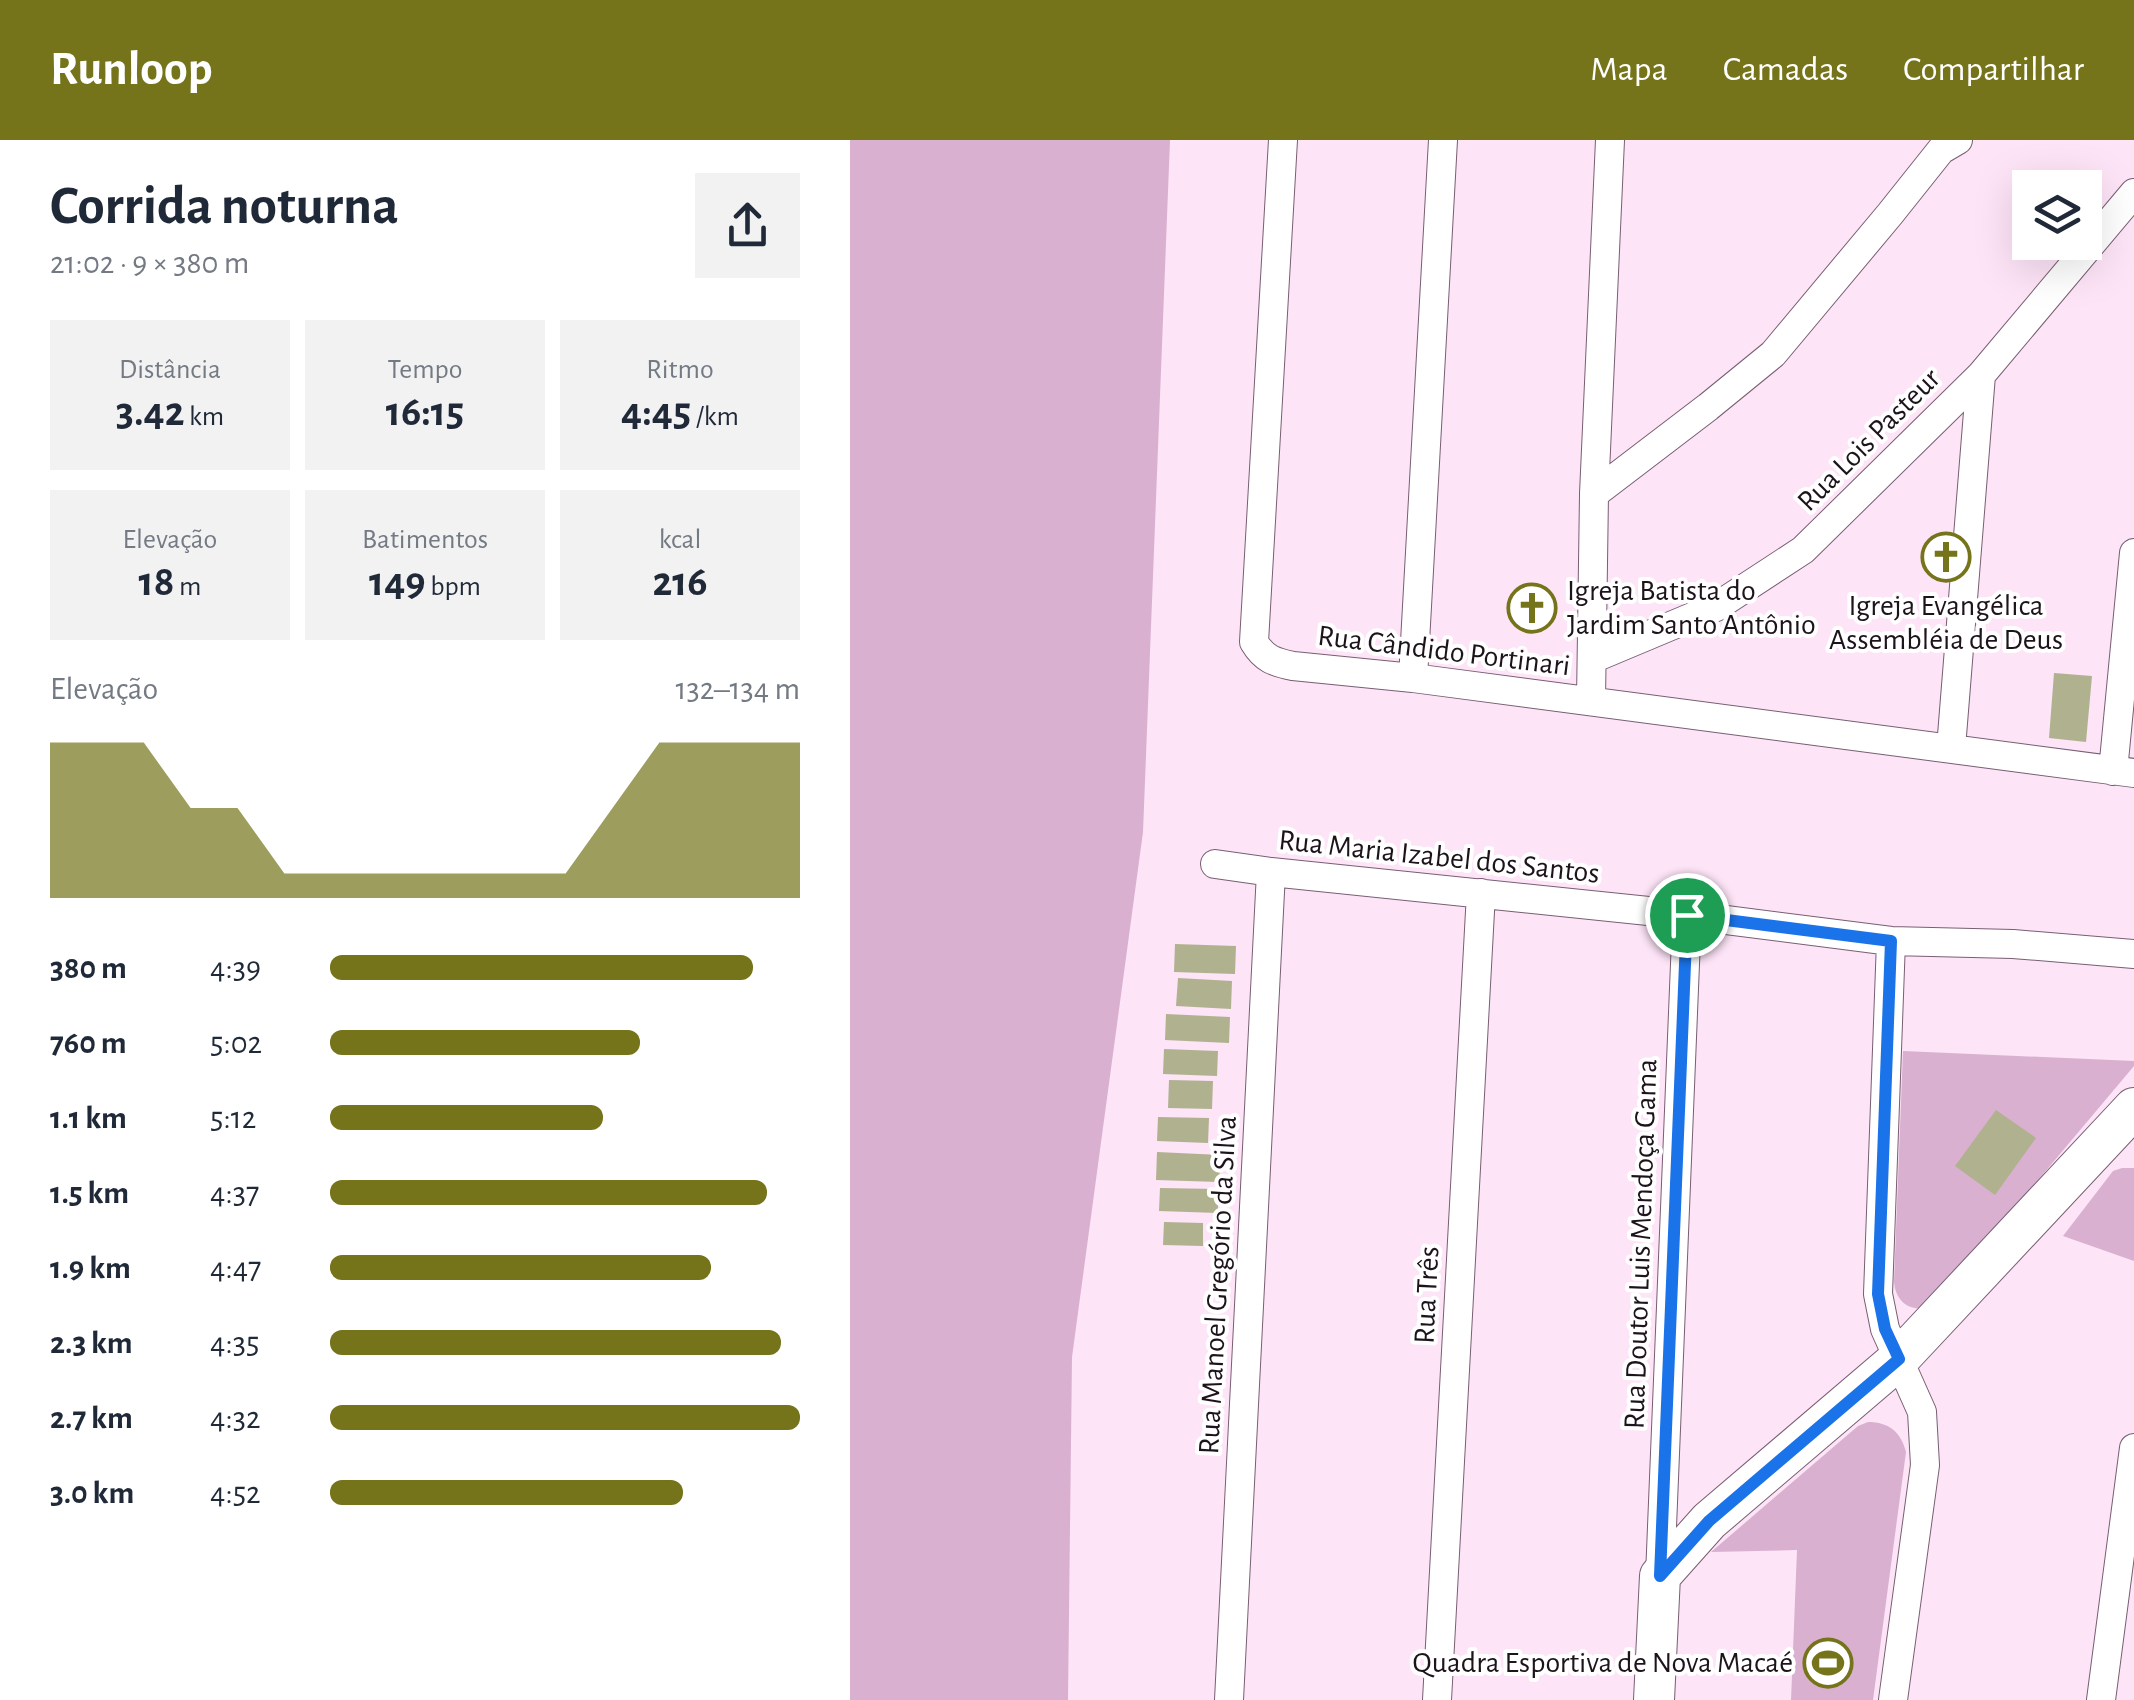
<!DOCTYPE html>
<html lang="pt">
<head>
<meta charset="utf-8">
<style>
	:root { --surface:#fff; --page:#f2f2f3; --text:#1f2937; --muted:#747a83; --accent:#75741a }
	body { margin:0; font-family:"Alegreya Sans",sans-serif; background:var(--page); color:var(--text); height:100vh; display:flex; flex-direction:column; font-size:38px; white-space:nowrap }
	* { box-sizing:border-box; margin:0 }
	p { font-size:32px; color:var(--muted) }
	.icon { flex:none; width:55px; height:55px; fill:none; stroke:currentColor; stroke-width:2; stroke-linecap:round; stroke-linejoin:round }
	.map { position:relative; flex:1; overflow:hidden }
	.panel { display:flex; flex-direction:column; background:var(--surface); width:850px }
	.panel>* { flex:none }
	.fabs { position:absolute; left:1162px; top:30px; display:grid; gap:20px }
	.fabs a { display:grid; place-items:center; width:90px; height:90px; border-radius:0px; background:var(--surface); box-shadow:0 10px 40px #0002; font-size:50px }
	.pin { position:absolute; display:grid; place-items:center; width:85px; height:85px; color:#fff; margin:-42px; border:5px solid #fff; border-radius:50%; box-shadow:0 2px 10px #0007 }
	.round { display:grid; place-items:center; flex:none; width:105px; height:105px; border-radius:0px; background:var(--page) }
	.head { display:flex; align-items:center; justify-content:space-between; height:170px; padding:0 50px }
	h1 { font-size:55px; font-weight:600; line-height:75px }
	.figures { display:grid; grid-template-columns:repeat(3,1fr); gap:15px; height:170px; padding:10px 50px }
	.figures div { display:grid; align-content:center; border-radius:0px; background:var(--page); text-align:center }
	.figures b { font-size:42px; font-weight:600 }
	.figures small { font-size:28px; font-weight:400 }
	.figures p { font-size:28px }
	.chart { height:280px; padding:20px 50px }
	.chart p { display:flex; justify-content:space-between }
	.chart svg { width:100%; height:180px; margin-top:10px; fill:var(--accent); opacity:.7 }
	ul { padding:0 50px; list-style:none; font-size:32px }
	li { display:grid; grid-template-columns:160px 120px 1fr; align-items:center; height:75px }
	li i { height:25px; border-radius:12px; background:var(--accent) }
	header { display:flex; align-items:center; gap:60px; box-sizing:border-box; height:140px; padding:0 50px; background:var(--accent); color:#fff }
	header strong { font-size:48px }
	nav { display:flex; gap:55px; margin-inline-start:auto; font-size:35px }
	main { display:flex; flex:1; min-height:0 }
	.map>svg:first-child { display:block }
	.green { fill:#d9b0d0 }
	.building { fill:#b0b18f }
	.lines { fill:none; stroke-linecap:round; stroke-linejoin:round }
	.street-casing { stroke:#785e72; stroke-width:30 }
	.secondary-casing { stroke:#785e72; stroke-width:42 }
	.street { stroke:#fff; stroke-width:28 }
	.secondary { stroke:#fff; stroke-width:40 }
	.route-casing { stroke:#fff; stroke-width:20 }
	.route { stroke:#1a73e8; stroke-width:12 }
	.labels { text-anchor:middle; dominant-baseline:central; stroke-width:8; stroke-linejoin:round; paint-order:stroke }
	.street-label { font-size:30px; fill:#1d131b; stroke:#fff }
	.poi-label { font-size:30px; fill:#1d131b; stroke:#fff; text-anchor:start }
</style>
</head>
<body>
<header>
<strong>Runloop</strong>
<nav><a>Mapa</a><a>Camadas</a><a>Compartilhar</a></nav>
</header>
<main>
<section class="panel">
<div class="head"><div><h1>Corrida noturna</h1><p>21:02 · 9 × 380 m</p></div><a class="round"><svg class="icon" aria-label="share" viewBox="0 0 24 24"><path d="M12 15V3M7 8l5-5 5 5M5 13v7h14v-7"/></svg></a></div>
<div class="figures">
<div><p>Distância</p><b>3.42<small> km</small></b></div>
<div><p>Tempo</p><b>16:15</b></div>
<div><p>Ritmo</p><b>4:45<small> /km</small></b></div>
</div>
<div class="figures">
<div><p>Elevação</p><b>18<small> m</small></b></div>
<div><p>Batimentos</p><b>149<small> bpm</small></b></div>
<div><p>kcal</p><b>216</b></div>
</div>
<div class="chart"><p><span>Elevação</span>132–134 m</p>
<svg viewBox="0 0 160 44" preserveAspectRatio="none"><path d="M0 44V6L10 6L20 6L30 22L40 22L50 38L60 38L70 38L80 38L90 38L100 38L110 38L120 22L130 6L140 6L150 6L160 6V44z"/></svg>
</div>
<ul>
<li><b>380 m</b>4:39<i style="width:90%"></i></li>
<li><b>760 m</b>5:02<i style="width:66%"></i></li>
<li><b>1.1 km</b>5:12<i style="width:58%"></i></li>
<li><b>1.5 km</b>4:37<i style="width:93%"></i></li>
<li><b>1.9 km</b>4:47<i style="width:81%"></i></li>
<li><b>2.3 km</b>4:35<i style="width:96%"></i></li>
<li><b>2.7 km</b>4:32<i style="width:100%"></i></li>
<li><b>3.0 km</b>4:52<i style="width:75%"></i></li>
</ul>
</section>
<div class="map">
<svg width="1284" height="1560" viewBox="0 0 1284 1560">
	<rect width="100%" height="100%" fill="#fde4f7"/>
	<path class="green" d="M0,0h320l-27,692 -71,525 -4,343h-218z
		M1053,911l231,10v5l-201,239c-20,9 -37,-1 -39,-23z
		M1272,1028h12v93l-71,-25 50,-65z
		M1018,1282c21,0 33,10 38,30l-33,248h-82l6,-150 -86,2 147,-126z"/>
	<path class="building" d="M1204,533l38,3 -6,66 -37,-4z
		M325,804l61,2 -1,28 -61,-2z
		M328,838l54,3 -1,28 -55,-3z
		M316,874l64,3 -1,26 -64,-3z
		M314,909l54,2 -1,25 -54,-2z
		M319,940l44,1 -1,28 -44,-1z
		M1146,970l40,28 -41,57 -40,-29z
		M308,977l51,1 -1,25 -51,-2z
		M307,1012l64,3 -2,27 -63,-2z
		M310,1048l58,1v24l-59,-2z
		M314,1082l39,1v23l-40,-1z"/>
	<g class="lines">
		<g class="street-casing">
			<path id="street" d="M433,0l-29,502c10,17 20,20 39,24l120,12 721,95
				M744,354l114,-87 65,-53 117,-140 51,-64 17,-10
				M742,519l124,-52 87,-57 178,-175 153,-182
				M563,538l30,-538
				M741,561l3,-207 16,-354
				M1101,608l30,-373
				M1263,631l21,-218
				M365,724l56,8 416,43 204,26 122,3 121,10
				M1041,801l-13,353 7,35 37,83 3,53 -32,235
				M810,1436l27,-661
				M379,1560l42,-828
				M587,1560l44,-807
				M1251,1560l33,-252"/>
		</g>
		<g class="secondary-casing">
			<path id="secondary" d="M804,1560l6,-124 49,-55 190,-162 235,-251"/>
		</g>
		<use href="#street" class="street"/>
		<use href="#secondary" class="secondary"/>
	</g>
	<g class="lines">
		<g class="route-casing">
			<path id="route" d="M837,775l204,26 -13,353 7,35 14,30 -190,162 -49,55z"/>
		</g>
		<use href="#route" class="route"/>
	</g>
	<defs>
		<g id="church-ring" transform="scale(2.5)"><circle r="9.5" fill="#fff" stroke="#75741a" stroke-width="1.5"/><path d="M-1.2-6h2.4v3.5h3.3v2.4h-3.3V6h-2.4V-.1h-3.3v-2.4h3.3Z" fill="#75741a"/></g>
		<g id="stadium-ring" transform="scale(2.5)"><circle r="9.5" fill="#fff" stroke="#75741a" stroke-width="1.5"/><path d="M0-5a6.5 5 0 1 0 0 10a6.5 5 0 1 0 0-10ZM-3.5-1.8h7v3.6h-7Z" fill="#75741a"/></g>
	</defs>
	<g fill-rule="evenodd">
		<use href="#church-ring" x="1096" y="417"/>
		<use href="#church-ring" x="682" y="468"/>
		<use href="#stadium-ring" x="978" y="1523"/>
	</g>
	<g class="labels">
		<g class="street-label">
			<text transform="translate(1019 300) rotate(-45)">Rua Lois Pasteur</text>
			<text transform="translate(594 511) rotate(7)">Rua Cândido Portinari</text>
			<text transform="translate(589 717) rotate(6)">Rua Maria Izabel dos Santos</text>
			<text transform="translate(791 1104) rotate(-88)">Rua Doutor Luis Mendoça Gama</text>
			<text transform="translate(368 1145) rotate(-87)">Rua Manoel Gregório da Silva</text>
			<text transform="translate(577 1155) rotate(-87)">Rua Três</text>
		</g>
		<g class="poi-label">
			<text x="717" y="451">Igreja Batista do<tspan x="717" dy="34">Jardim Santo Antônio</tspan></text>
			<text x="1096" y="466" text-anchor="middle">Igreja Evangélica<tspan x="1096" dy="34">Assembléia de Deus</tspan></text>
			<text x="943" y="1523" text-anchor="end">Quadra Esportiva de Nova Macaé</text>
		</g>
	</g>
</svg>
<div class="fabs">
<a><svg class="icon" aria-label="layers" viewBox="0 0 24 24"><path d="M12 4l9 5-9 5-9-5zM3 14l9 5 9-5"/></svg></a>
</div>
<div class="pin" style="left:837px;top:775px;background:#1e9e55"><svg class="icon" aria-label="arrive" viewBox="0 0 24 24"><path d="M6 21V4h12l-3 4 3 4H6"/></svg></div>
</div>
</main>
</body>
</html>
